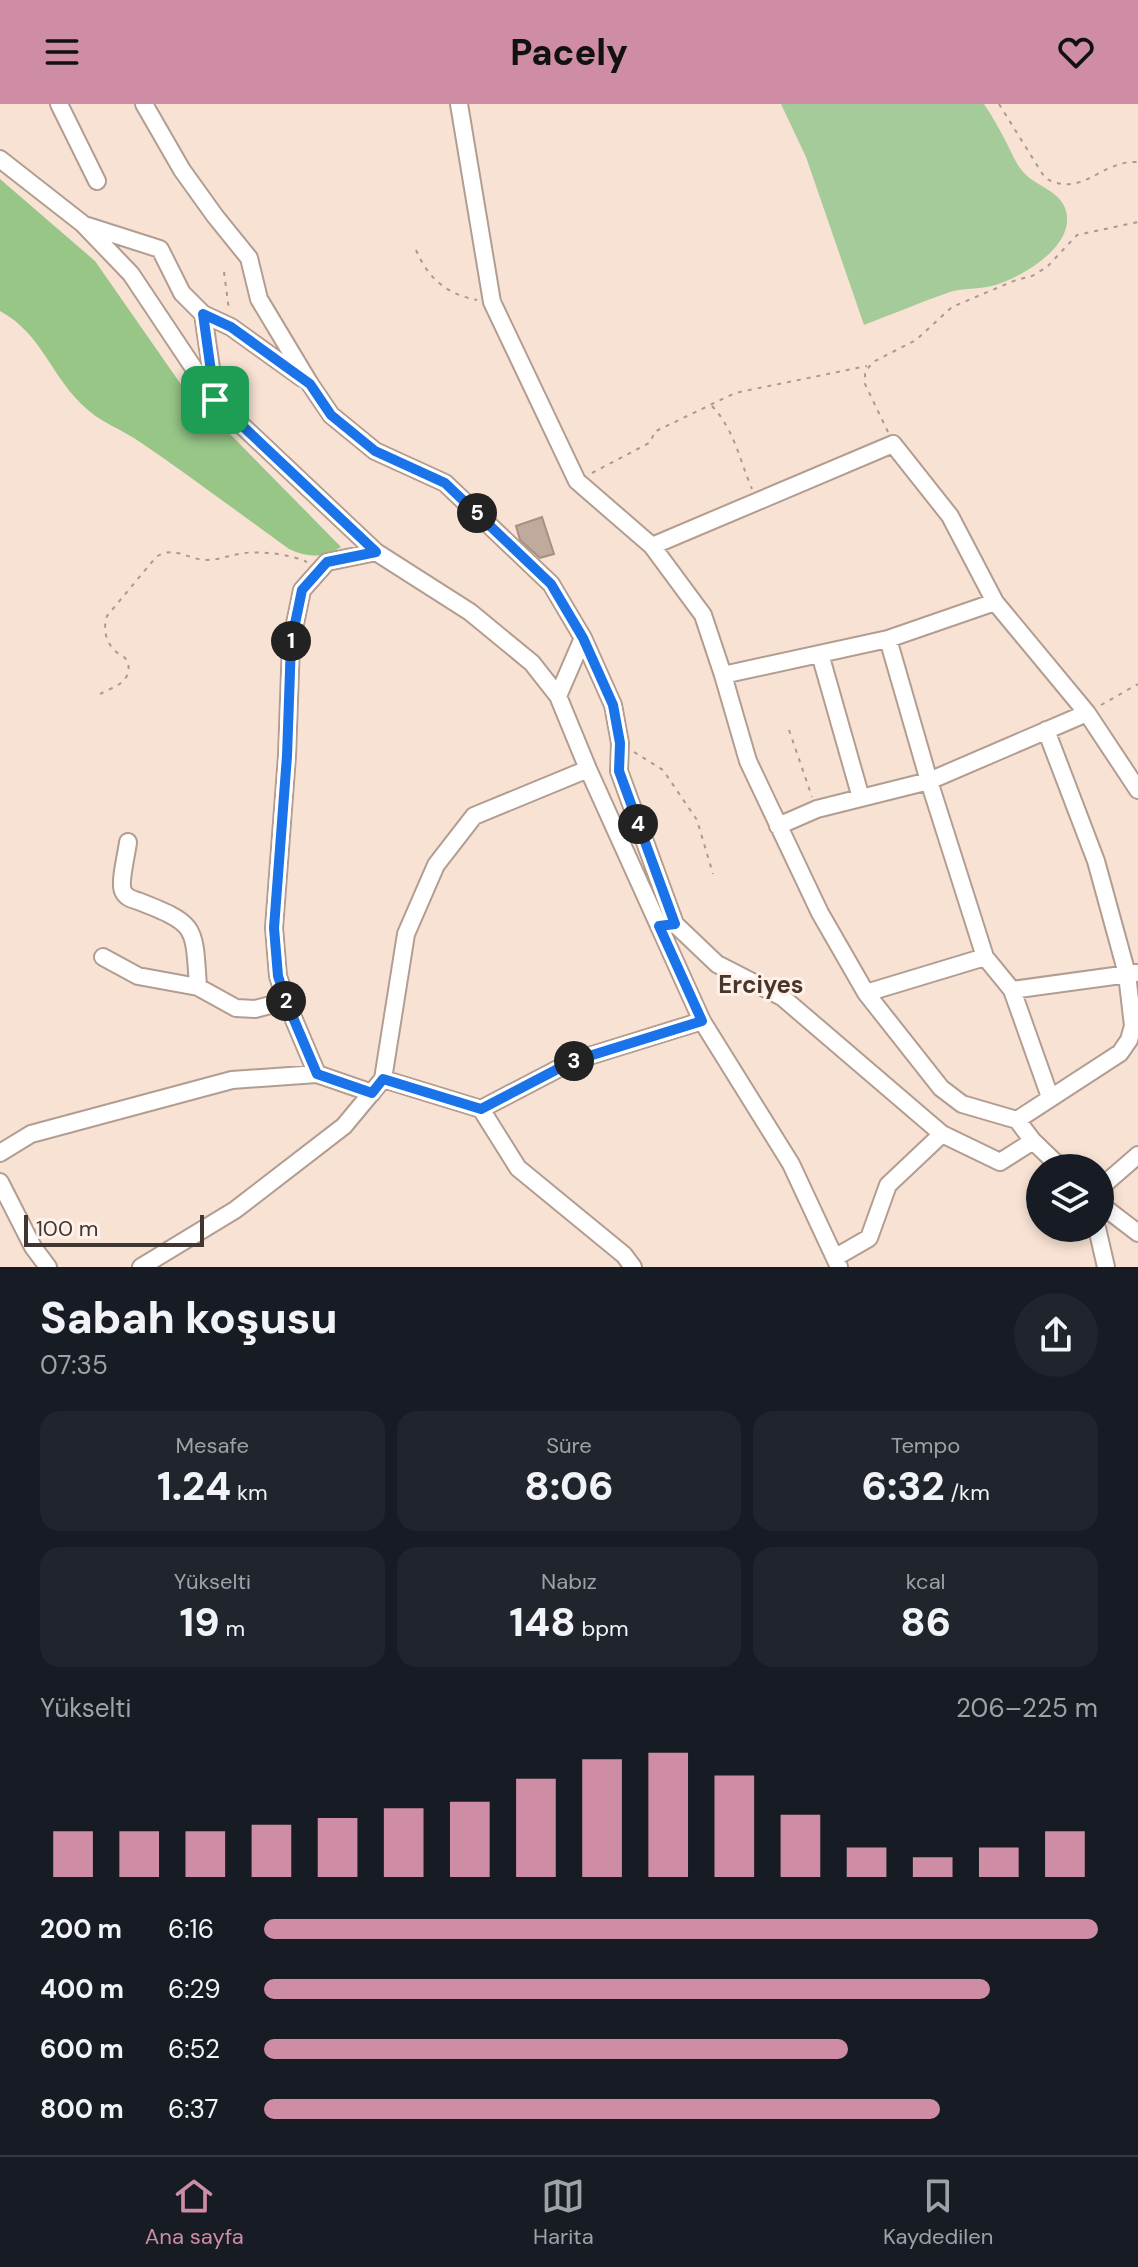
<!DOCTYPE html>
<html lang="tr">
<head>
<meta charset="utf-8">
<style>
	:root { --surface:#171b24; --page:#20242c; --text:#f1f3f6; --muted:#9ea1a6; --line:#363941; --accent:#cf8ca5 }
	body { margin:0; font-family:"DM Sans",sans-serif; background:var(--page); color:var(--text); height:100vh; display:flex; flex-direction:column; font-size:30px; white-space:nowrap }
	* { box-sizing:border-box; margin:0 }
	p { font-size:26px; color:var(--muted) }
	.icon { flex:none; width:44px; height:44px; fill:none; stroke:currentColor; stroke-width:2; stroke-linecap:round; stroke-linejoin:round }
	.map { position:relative; height:1163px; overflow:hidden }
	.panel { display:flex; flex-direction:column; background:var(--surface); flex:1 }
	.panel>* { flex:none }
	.tools { position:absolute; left:1026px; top:1050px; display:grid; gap:16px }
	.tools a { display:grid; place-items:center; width:88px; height:88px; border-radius:50%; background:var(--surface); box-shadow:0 4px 12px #0003; font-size:40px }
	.scale { position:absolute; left:24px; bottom:20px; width:180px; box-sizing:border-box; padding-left:8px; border:4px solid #403732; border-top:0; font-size:22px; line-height:28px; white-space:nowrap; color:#403732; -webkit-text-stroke:6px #fff1e9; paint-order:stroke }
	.pin { position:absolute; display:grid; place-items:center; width:68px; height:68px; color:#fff; margin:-34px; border-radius:16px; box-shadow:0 4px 12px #0006 }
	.km { position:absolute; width:40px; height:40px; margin:-20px; border-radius:50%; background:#222; color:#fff; font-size:22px; line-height:40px; text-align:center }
	.round { display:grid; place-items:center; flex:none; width:84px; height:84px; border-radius:42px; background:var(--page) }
	.overview { display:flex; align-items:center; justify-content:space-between; height:136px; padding:0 40px }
	h1 { font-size:44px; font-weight:800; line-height:60px }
	.stats { display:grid; grid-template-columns:repeat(3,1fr); gap:12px; height:136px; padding:8px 40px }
	.stats div { display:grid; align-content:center; border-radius:20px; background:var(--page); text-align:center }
	.stats b { font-size:40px; font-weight:800 }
	.stats small { font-size:22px; font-weight:400 }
	.stats p { font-size:22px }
	.chart { height:224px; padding:16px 40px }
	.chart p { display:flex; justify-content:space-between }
	.chart svg { width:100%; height:144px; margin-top:8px; stroke:var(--accent); stroke-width:6 }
	ul { padding:0 40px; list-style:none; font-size:26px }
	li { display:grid; grid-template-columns:128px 96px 1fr; align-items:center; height:60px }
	li i { height:20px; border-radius:10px; background:var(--accent) }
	header { display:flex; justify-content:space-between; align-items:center; height:104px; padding:0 40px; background:var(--accent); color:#111; font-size:36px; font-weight:800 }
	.tabs { display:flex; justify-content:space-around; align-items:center; height:112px; border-top:2px solid var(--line); background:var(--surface); font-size:22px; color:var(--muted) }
	.tabs a { display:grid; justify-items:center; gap:4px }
	.tabs .current { color:var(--accent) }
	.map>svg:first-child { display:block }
	.green { fill:#a6cb9a }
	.forest { fill:#97c687 }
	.building { fill:#bfaa9d; stroke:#a59084; stroke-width:2 }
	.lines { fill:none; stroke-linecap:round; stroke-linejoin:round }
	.minor-casing { stroke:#b29d90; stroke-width:20 }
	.path { stroke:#aa9a90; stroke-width:2; stroke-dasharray:4 6; stroke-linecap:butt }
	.minor { stroke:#fff; stroke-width:16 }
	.route-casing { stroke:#fff; stroke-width:16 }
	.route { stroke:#1a73e8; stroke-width:10 }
	.labels { text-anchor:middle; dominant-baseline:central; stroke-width:6; stroke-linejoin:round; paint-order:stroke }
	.neighbourhood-label { font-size:24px; font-weight:bold; fill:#47362b; stroke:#fff1e9 }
</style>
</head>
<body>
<header><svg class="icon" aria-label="menu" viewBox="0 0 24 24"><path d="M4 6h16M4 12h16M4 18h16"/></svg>Pacely<svg class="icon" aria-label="heart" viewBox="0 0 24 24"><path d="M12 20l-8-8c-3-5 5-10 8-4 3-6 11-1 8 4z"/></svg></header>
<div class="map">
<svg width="1138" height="1163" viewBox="0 0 1138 1163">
	<rect width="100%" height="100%" fill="#f8e2d4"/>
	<path class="green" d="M781,0h203c7,10 13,21 19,32 7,12 11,26 21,37 12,13 34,17 41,35 14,37 -44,70 -73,78 -13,3 -29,2 -42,6 -29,10 -57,22 -86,33l-58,-168z"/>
	<path class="forest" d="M0,75l95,82 85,122 161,164c-17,11 -34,11 -52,2 -50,-36 -99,-73 -149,-107 -17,-12 -36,-18 -52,-32 -37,-31 -44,-75 -88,-99z"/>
	<path class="building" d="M542,413l12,37 -14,4 -20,-18 -4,-14z"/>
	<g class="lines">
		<g class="minor-casing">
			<path id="minor" d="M59,0l38,77
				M144,0l38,66 33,46 34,42 10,41 51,85 21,31 44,36 70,32 106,101 32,54 -25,58
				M459,0l33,198 85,179 75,65 51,69 20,60 25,86 72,152 46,80 75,95 21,16 55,16 16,21 28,27
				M0,55l83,65 48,50 84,126 161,152 94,60 62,51 26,33 30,73 114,252 89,143 48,103
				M88,122l72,23 22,44 21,21
				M215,291l-12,-81 28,13 71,51
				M652,442l241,-102 57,72 45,86 92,111 51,77
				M583,534l30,67 7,38 -1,28 56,153 42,40 65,33 160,137 58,28 33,-21
				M888,535l41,142 56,176 27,33 38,107
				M820,550l41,144
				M723,571l165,-36 107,-37
				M778,722l39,-17 112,-28 158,-68
				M128,738c-1,11 -9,40 -5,49 3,7 9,8 15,10 59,23 56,24 60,86
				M103,853l35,19 60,11 38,21 19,1 31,-8
				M1012,886l124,-17
				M866,889l119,-36
				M317,970l-31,-73 -8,-25 -4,-48 13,-172 4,-113 11,-53 25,-28 49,-10
				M383,975l98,30 37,59 106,87 9,12
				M481,1005l92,-48 129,-40
				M1017,1016l103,-67 9,-13 4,-14 -6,-52 -31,-113 -50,-131
				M0,1049l31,-19 201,-54 85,-6 55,19
				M0,1078l33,65 15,20
				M1100,1084l38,-33
				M1100,1100l38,29
				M1097,1124l9,39
				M836,1153l33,-19 19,-53 54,-51
				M141,1163l94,-57 109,-84 39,-47 23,-145 30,-69 38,-49 114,-47"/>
		</g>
		<path class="path" d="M999,0l46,74c38,21 55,-18 93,-16
			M416,146c12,28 30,44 61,50
			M224,168l5,38
			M712,302c23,25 27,53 40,83
			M888,328l-23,-48v-12l8,-10 43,-22 36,-33 64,-27 16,-4 15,-9 30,-32 61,-13
			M592,369l59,-31 3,-10 81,-39 132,-27
			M100,590c7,-4 17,-7 23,-13 6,-5 8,-16 2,-23 -2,-3 -7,-4 -10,-7 -10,-10 -12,-23 -8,-35l49,-59c18,-12 31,2 49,3 14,0 25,-5 39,-7 19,-2 45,1 63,9
			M1101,601l37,-21
			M789,626l23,67
			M634,648l29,18 34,50 16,54"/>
		<use href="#minor" class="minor"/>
	</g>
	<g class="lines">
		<g class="route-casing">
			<path id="route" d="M203,210l28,13 79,57 21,31 44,36 70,32 106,101 32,54 30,67 7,38 -1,28 56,153 -16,2 43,95 -129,40 -92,48 -98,-30 -11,14 -55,-19 -31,-73 -8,-25 -4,-48 13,-172 4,-113 11,-53 25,-28 49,-10 -161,-152z"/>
		</g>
		<use href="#route" class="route"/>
	</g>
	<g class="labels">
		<g class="neighbourhood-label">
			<text x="761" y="880">Erciyes</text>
		</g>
	</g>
</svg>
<div class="tools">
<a><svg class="icon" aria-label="layers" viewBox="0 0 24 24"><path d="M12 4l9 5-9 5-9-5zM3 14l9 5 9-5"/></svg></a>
</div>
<div class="scale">100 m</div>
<div class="pin" style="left:215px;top:296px;background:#1e9e55"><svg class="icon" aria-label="arrive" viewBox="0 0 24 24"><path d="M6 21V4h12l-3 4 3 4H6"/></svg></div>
<b class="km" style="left:291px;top:537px">1</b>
<b class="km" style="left:286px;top:897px">2</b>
<b class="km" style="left:574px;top:957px">3</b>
<b class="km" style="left:638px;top:720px">4</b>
<b class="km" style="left:477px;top:409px">5</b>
</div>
<section class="panel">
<div class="overview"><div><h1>Sabah koşusu</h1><p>07:35</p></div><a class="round"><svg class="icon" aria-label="share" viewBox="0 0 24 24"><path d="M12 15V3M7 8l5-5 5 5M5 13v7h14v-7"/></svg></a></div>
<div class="stats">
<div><p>Mesafe</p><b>1.24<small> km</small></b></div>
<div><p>Süre</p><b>8:06</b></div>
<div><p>Tempo</p><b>6:32<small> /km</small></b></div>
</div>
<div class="stats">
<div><p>Yükselti</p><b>19<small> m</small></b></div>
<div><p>Nabız</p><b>148<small> bpm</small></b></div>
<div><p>kcal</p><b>86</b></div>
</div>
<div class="chart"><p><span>Yükselti</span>206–225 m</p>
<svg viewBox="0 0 160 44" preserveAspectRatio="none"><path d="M5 44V30M15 44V30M25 44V30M35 44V28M45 44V26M55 44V23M65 44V21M75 44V14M85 44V8M95 44V6M105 44V13M115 44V25M125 44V35M135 44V38M145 44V35M155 44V30"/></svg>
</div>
<ul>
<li><b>200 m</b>6:16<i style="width:100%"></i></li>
<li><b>400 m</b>6:29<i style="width:87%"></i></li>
<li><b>600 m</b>6:52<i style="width:70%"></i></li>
<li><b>800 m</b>6:37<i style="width:81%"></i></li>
</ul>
</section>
<nav class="tabs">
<a class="current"><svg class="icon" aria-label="home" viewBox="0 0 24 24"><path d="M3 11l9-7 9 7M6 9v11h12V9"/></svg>Ana sayfa</a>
<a><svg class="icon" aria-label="map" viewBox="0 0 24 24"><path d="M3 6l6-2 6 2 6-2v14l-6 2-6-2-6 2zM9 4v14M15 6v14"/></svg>Harita</a>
<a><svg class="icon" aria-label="saved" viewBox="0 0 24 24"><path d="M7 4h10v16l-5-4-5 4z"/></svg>Kaydedilen</a>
</nav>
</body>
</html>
